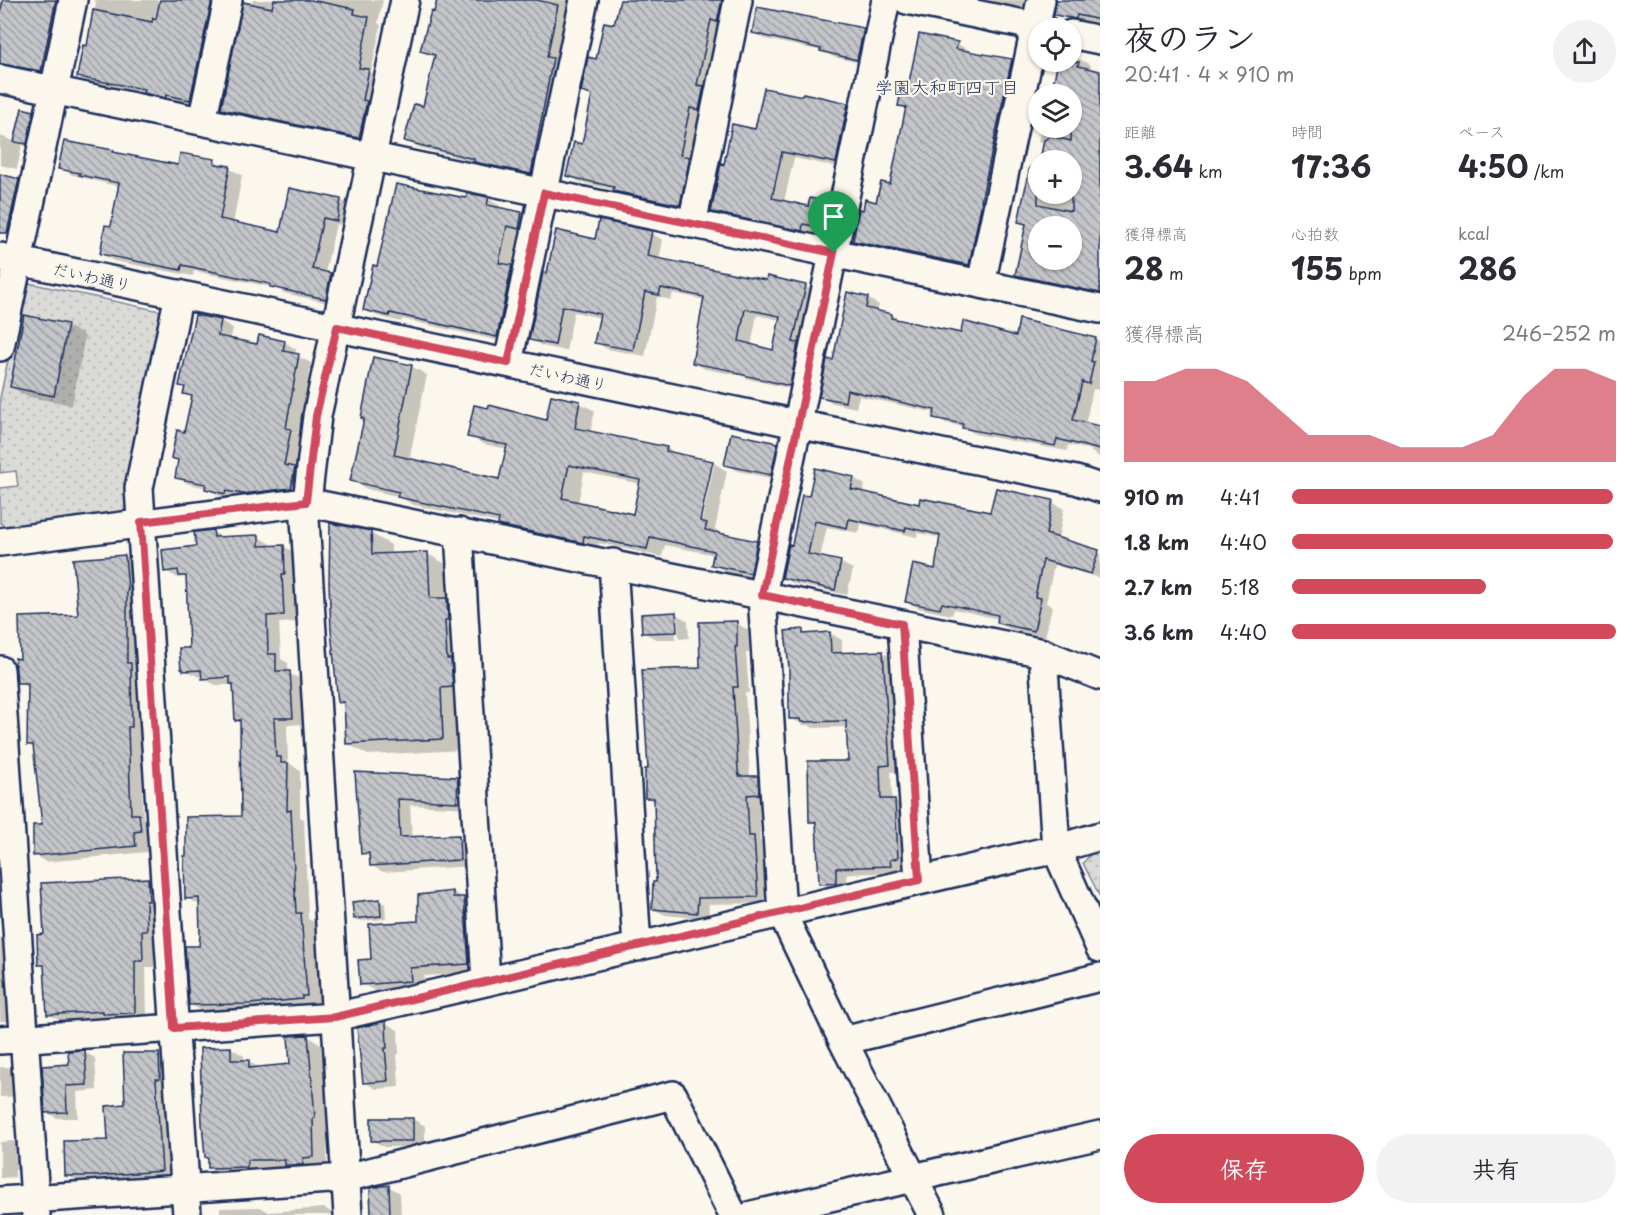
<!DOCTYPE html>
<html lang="ja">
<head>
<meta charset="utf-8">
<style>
	:root { --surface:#fff; --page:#f2f2f3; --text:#2b2b33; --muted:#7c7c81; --accent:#d1495b }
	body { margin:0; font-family:"Playpen Sans","Klee One",sans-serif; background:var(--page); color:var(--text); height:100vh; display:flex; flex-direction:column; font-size:22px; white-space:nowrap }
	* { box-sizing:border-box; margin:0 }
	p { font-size:20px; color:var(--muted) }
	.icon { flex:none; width:33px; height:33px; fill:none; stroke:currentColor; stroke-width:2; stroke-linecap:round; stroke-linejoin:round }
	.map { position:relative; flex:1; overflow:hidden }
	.sheet { display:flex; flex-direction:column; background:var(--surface); width:540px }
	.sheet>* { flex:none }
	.buttons { position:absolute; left:1028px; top:18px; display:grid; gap:12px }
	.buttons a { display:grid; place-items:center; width:54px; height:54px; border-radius:50%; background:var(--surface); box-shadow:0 2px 4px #0004; font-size:30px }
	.pin { position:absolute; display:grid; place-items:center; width:51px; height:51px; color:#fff; margin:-62px -26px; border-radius:50% 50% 50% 0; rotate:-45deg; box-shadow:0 0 6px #0007 }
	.pin .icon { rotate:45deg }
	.round { display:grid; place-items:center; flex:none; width:63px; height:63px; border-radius:32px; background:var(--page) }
	.head { display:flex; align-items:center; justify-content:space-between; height:102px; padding:0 24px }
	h1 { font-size:33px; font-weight:700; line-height:45px }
	.figures { display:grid; grid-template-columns:repeat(3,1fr); gap:9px; height:102px; padding:6px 24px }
	.figures div { display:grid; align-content:center }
	.figures b { font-size:30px; font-weight:700 }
	.figures small { font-size:16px; font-weight:400 }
	.figures p { font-size:16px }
	.chart { height:168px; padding:12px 24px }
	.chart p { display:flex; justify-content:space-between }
	.chart svg { width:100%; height:108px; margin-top:6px; fill:var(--accent); opacity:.7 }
	.button { display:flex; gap:12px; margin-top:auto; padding:12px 24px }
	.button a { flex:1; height:69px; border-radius:36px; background:var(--accent); color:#fff; font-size:24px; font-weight:700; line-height:69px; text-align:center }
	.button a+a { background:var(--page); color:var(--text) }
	ul { padding:0 24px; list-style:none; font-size:20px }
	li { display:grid; grid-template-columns:96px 72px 1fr; align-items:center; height:45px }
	li i { height:15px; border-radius:8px; background:var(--accent) }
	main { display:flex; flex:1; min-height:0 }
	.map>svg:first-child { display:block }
	.park { fill:url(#park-dots); stroke:#7a849a; stroke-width:1.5 }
	.shadow { fill:#0003; fill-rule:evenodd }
	.building { fill:url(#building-back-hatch); stroke:#1b2f5e; stroke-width:1.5; fill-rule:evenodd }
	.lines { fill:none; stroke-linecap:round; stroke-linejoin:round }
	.minor-casing { stroke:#1b2f5e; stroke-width:32 }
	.minor { stroke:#fbf7ec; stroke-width:27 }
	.route-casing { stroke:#fff; stroke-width:12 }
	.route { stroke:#d1495b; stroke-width:8 }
	.labels { text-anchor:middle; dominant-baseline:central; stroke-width:4.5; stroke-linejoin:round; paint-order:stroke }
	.street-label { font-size:16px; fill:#1b2f5e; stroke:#fbf7ec }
	.neighbourhood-label { font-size:18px; fill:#1b2f5e; stroke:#fbf7ec }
</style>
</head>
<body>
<main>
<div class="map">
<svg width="1100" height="1215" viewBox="0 0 1100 1215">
	<defs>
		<pattern id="park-dots" width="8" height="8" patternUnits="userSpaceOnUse" patternTransform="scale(1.5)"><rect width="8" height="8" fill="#dadad7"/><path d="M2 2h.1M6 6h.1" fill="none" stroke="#babbbb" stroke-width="1.8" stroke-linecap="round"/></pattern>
		<pattern id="building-back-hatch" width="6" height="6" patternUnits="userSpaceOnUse" patternTransform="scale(1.5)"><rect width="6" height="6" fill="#c3c5c9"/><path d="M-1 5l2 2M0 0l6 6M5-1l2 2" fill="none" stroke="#9ea0a6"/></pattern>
	</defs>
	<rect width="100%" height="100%" fill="#fbf7ec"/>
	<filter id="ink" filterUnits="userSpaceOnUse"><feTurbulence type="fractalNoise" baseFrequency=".0167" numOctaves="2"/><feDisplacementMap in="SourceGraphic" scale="12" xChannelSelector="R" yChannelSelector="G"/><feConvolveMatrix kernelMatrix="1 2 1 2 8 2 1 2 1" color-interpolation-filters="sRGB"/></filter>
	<g filter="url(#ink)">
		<path class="park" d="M24,282l141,30 -36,171 -3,29 -118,16 -8,-5v-35l18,-2 -2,-15 -16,2v-75z
			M1100,843v54l-17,-34z"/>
		<path class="shadow" d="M0,0h69l-17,76 -52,-9z
			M93,0h132l-24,105 -45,-7 -10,-5 -56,-11 -11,-6 9,-29 8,-45zM149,92l25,6 -1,3 -20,-5z
			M253,0h130l-5,23 3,2 -10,47 10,6 -10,66 -137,-29 -12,-7z
			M438,0h134l-29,180 -56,-12 -9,-5 -60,-16 -12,-7 18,-32 12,-50 -14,-7z
			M621,0h109l-39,210 -65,-13 -11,-7 -36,-8 -11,-7 15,-30 10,-47 -11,-6 34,-66z
			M971,0h69l-5,14z
			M1057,0h43v23l-11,-2 -1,4 -20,-4 -12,-7z
			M864,30l11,6 -6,29 -36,-8 -11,-6 -57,-12 -12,-7z
			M957,44l12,6 -1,2 44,8 11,7 -43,204 -114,-24 -12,-7 10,-28 14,-8 13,-19 16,-76 -8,-4 11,-21z
			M1071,57l8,2 12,6 -1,5 10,2v224l-71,-16 -12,-6 10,-48 -7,-4 18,-45v17h33v-34h-30l4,-15 -7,-4 3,-13h30v-34h-18l7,-32h11zM1038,226h33v34h-33z
			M804,95l44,9 12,7 -12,58 -54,-11 -10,44 26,5 17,-3 12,7 -5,23 -19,-4 -1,6 -90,-18 -12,-7 13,-45 31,-35 48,-33z
			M33,112l12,7 -7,31 -16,-5 -5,24 -17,-4v-29l16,6z
			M113,151l6,4 60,12 35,-6 28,14 -9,49 48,10 60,-34 12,7 -4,20 -13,-3 -11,49 18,8 -5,24 -54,-12 -8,-5 -82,-17 -1,5 -79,-15 -13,-7 11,-26 8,-41 -47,-12 -13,-7z
			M2,176l17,4 12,7 -15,47 -16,-3v-46z
			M488,199l12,7 -1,3 23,5 12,7 -3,14 -12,-3 -8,35 13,7 -15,69 -107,-24 -1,3 -24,-6 -12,-7 13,-41 89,-68z
			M651,233l12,7 -4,20 108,22 38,4 12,7 -16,98 -53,-12 -5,-3 -38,-7 -12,-7 12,-62 -32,-7 -2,7 -14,-3 -12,59 -38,-7 -11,-7 5,-24 -27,-6 -8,39 -24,-5 -11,-7 17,-64 48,-35zM757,315l24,5 -7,31 -23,-5z
			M867,298l12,7 -2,7 15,3 12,7 58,13 133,4 5,3v48l-7,-1 -8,36 15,3v29l-9,-5 1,-2 -24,-5 -1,6 -92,-17 -11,-7 -18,-4 -11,-6 1,-4 -77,-17 -3,12 -23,-5 -12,-7 13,-34z
			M221,321l12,7 -3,12 28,6 26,-4 12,7 -1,6 16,8 -13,71 5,3 -7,33 11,6 -4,18 -47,7 -18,-4 -1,3 -18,-4 -12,-8 -18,-4 -13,-7 3,-15 -7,-5 14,-24 7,-35 -8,-5 1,-5 -6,-3z
			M67,326l18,10 -13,69 -43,-8 -18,-10z
			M411,366l16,9 -18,85 92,21 6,-32 -23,-5 -15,-8 78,-15 5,-24 28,6 15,8 -5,22 77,15 11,7 34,7 15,9 -12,58 6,4v2l36,7 15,9 -6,29 -38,-7 -15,-9 2,-9 -50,-10 -3,12 -63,-14 -1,7 -84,-17 -15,-10 -85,-18 -14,-8 -33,-8 -15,-8zM710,465h4l-14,64 -3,-1zM584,472l57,12 -7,31 -56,-12z
			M777,444l12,7 -6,30 -45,-10 -12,-7z
			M854,478l11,7 -2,9 57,12 71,8 61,-12 12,7 -6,30 42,13v26l-46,-13 -8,38 6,3 -7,31 -35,-8 -12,-6 1,-4 -45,-10 -2,6 -34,-7 -12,-7 30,-31 5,-32 -23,-5 -1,4 -56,-13 -2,9 -32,-6 -7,31 21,5 12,6 -6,26 -52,-11 -12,-6 27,-80z
			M213,532l11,6 34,-1 13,7v3l13,-1 12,8 1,26h-3l2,42 -17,1 2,36 7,4v10l15,7 2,44 -18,1 1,37 12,9v46l4,2 4,100 6,3 6,80h-6v3l-50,6 -61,1 -13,-8 11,-57 -1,-42 -13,-7 55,-80v-95l-6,-3 -2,-35h-18l-31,-15 6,-21 -3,-69 -4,-3 -6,1 -13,-7 32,-23z
			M370,533l21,12v10l37,-1 21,12 15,184 -96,5 -20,-11 -3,-39 -5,-3z
			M125,556l12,7 6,170h-3l3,84 8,5 1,15 -6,1 1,14 -101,10 -12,-7 9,-28 -8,-79 -7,-4 1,-56 -11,-6 4,-22 57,-44z
			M676,614l12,7 1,17 -10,1 -1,-20h-3l1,20h-20l-12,-6z
			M736,623l12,7 1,23h-3l3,40h-4l5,85h7l12,6 1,16 -11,1 1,40 6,3 3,59 -60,1 -1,15 -43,-4 -12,-6 4,-25 -1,-81 -10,-6 3,-27 53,-100z
			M802,631l7,4 21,-2 12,7v14l40,-2 12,7 7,113h-10l1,28 15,7 3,57 -8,3v5l-55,2 1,15 -15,1 -12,-7 -3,-57 -7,-5 38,-58 -2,-36 -33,1 -6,-3h-5l-12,-7z
			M357,774l100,4 12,7v23l-59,-3 2,33 47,-1 12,7 1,22 -89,6 -12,-7v-7l-9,-5z
			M0,857l9,44 -9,1z
			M148,879l12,7 -2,51h-4v30h-8l1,52 -30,2 -6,-3 -50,3 -12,-7 -3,-46 -6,-4 5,-28z
			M453,892l26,15 5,65 -60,4 1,13 -48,3 -15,-8 58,-62z
			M379,900l6,4 1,15 -25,2 -6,-3z
			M0,938l12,8 5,75h-17z
			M386,1023l12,7 1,24h-2l2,33 -23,2 -12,-7z
			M307,1036l14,8 8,81h-2v40h-11l1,7 -17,1 -10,-6h-30v7l-37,1 -13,-8 21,-119 13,8 1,6 3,-1 13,8 31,-3z
			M84,1052l11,6 2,32 -20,2 1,26h-21l-11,-6 24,-46z
			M159,1054l12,7 2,117 -64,4h-30l-12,-7 43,-34 17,-35z
			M0,1067h7l12,6 1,23 -20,1z
			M413,1119l12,7v21h-41l-12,-7z
			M15,1141l12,7 1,21 -13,1v7l-15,1v-36z
			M388,1186l12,7 1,22h-29z
			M260,1207l9,5 55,-4 12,7h-116v-7z"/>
		<path class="building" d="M3,0h53l-15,71 -41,-7v-50z
			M160,0h52l-22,100 -24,-5v3l-23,-5 1,-4 -67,-12 6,-32 4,1 6,-36 59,12 1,-4 3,1z
			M274,0h37l44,9 -1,5 15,3 -10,51 10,1 -6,31 4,1 -8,37 -138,-29 22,-107 29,6z
			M437,0h100l21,5 -11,52 6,1 -22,116 -57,-12v-3l-70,-18 10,-37 9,2 12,-51 -15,-4 11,-40 3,1z
			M620,0h102l-5,22 -6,-2 -14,65 7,1 -5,24 -9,-2 -10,47 10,2 -10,48 -67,-14 1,-4 -48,-11 8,-34 8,2 10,-49 -11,-3 7,-35 8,2 8,-37 10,2z
			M1056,0h44v20l-23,-5 -1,4 -22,-4z
			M757,7l107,21 -7,32 -37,-9 1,-2 -12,-3 -57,-13z
			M919,34l39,8 -2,7 56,10 -31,142h1l-13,64 -116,-24 6,-32 4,1 2,-11 11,3 5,-20 9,2 16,-77 -8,-1 5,-25 6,1z
			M1058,62h21l-1,4 22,5v222l-85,-18 11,-51 -8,-2 12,-55 8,1v36l33,7v-51h-31l4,-20 7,-4 20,5v-53l-18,-4zM1038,226h33v34h-33z
			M764,88l38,8 1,-3 45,10 -12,60 -54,-11 -10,46 36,8 2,-8 18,4 -6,26 -19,-4 -1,7 -91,-19 10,-49 3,1 8,-40 23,5z
			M22,108l12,3 -7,33 -13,-2z
			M64,141l50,9 -1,2 65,13 2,-12 35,6 -1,4 2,1 14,2 -10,53 60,13 9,-44 52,11 -4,22 -14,-3 -11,51 19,4 -5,26 -56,-12v-3l-88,-19 -1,5 -81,-16 5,-29 6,1 8,-43 -40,-8 1,-2 -22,-4z
			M0,174l19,5 -12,54h-7z
			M396,184l70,14 1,-5 22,4 -2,8 35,7 -3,17 -12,-3 -8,37 13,2 -15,72 -107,-24 -1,3 -26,-6 10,-45 4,1z
			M599,220l53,11 -5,25 119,24 1,-4 39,9 -13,57 5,1 -8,43 -55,-13v-2l-43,-8 12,-66 -43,-9 -2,7 -14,-3 -12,58 -39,-7 6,-29 -38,-8 -7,39 -26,-5 14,-68 4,1 9,-43 39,9zM745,309l35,7 -7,34 -34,-9z
			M847,292l21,5 -2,11 26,6 -1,4 70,15 2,-12 53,15 3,-17 77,19 -5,23 3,1 -5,22 -7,-2 -9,38 27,6v24l-43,-11 -2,7 -93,-18 1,-4 -30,-6 2,-8 -88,-20 -2,12 -26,-5 8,-38 6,1z
			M24,315l44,9 -14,72 -44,-9z
			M195,315l26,5 -3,16 39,8 2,-9 26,6 -2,10 16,3 -13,74 5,1 -7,36 11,2 -4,21 -48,6 -17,-3 -1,3 -20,-5 1,-5 -31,-6 3,-18 -7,-2 6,-28 7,2 8,-36 -9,-2 2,-7 -6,-1z
			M373,357l39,8 -18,90 105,24 8,-34 -40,-8 7,-32 14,3 1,-3 57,15 5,-25 29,6 -5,27 92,19 -1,4 47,10 -13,60 7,2 -2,7 52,11 -6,32 -40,-8 3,-14 -64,-14 -3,12 -63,-13 -1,7 -85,-18 1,-6 -102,-22 2,-5 -49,-11 14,-62 -3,-1zM569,465l71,15 -7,34 -71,-16z
			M731,433l47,10 -7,32 -47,-10z
			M815,468l39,9 -3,12 68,15 1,-6 70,14 6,-24 57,12 -7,34 53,16 -8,24 -48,-14 -8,37 6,1 -7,33 -37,-8 1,-8 -56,-12 -2,6 -35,-7 8,-38 22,5 5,-34 -34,-8 -1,4 -56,-12 -2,9 -32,-7 -7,33 33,7 -6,29 -53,-12 7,-34 3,1 10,-50 7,1z
			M330,523l41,8 1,23 56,-2 2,46h17l1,22h-3l2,39h4l2,28 -12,1 2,51 -97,5 -2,-42 -6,1 -7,-73 -2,-47z
			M213,530l1,7 45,-2v11l25,-1 1,29h-3l2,41 -17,1 1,38h8v17h14l3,47h-19l2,39h5v6h7l-1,48 4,-1 5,103h5l6,83h-5v3l-52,5 -61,1 -4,-59h14l1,-11 -1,-37 -14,1 -1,-43h2v-39l55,-1 -1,-96 -5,1 -2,-37h-3v-7l-28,2 -1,-9 -18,1v-2h-2l-2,-21h10l-3,-72h-7l-1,-6 -14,2 -2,-22 34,-4 -2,-14z
			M125,555l3,35h-1v73h4l1,64h-4l3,87h8l2,17 -7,1 2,14 -103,10v-31h9l-9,-80h-6l1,-62h-11l-2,-25 5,1 -1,-42 59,-2 -5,-56z
			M676,612l1,20 -35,1 -1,-19z
			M737,621v26h-2l3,40h-5l5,83 1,6h19l1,18 -12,1 2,41h5l4,61 -60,1 -1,15 -45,-4 1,-27h3l-2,-84h-9v-29h3l-6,-99 58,-2 -1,-46z
			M803,629v5l27,-2 1,21 52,-2 7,114 -10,1 1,33h14l3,59 -8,2 1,6 -55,2v15l-17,1 -3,-62h-7l-1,-61h40l-2,-40 -45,1 -1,-3h-11v-51l-4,-37z
			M355,772l103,5 -1,25 -59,-3 2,38 59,-2 1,25 -90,6 -1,-13 -8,1z
			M148,878l1,23h-3l1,30h-5l1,30h-8v52l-32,1v-3l-56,4 -3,-50h-6l-1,-30 7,-1 -3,-51z
			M453,891v6h11l5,67 -59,4 1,13 -51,4 -2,-25 13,-1 -2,-35 49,-3v-26z
			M380,899l1,17 -27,3 -2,-17z
			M386,1021l1,27h-2l3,33 -25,2 -6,-55z
			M308,1035l7,82 -2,1 1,39 -11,1v7h-18v-5h-38v7l-39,1v-10l-3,-1 -3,-34 -2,-75 31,-1v13h18v8l41,-4 -2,-28z
			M85,1050l2,35 -21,1 1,26 -22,1 -3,-47 27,-2 -1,-13z
			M123,1053h36l1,26h-4l6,92 -66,5h-31l-1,-35 44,-1 -2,-34 19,-2z
			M371,1118h42v23h-42z
			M389,1185l1,30h-19l-1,-27z"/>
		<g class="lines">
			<g class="minor-casing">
				<path id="minor" d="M886,0l-124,595 20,318 61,128 89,174
					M907,0l136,28
					M1071,34l29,6
					M0,79l1100,230
					M202,121l26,-121
					M692,224l46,-224
					M0,257l797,167 279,56 24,8
					M981,284l60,-284
					M179,294l-40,194 48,727
					M0,347l73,-347
					M508,363l76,-363
					M459,532l27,449
					M0,542l306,-40 737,151 57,23
					M613,563l24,384
					M902,624l17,256
					M1043,653l13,196 44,99
					M0,670l36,545
					M0,1040l335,-23 721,-168 44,-13
					M843,1041l257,-64
					M0,1201l346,-23 327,-83 60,120
					M348,1215l-43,-696 12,-103 88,-416
					M752,1215l348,-80"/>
			</g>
			<use href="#minor" class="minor"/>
		</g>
	</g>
	<g class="lines" filter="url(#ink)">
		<g class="route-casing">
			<path id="route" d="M544,193l290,60 -72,342 140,29 17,256 -584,137 -161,11 -33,-506 165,-20 10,-86 21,-89 171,36z"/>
		</g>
		<use href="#route" class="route"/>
	</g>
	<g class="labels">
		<g class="street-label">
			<text transform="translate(92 276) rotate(12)">だいわ通り</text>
			<text transform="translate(568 376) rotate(12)">だいわ通り</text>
		</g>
		<g class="neighbourhood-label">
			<text x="947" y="86">学園大和町四丁目</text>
		</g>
	</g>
</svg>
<div class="buttons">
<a><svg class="icon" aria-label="locate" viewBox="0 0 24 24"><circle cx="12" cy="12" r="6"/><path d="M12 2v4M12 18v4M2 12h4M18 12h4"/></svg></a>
<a><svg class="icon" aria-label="layers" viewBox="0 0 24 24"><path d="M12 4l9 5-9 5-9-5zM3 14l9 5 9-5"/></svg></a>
<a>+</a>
<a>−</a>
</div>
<div class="pin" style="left:834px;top:253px;background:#1e9e55"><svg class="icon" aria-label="arrive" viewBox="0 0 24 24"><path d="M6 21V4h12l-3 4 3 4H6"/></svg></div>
</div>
<section class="sheet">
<div class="head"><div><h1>夜のラン</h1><p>20:41 · 4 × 910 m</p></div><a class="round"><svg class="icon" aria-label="share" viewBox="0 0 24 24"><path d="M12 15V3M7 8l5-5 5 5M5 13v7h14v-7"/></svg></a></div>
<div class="figures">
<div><p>距離</p><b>3.64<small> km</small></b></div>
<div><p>時間</p><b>17:36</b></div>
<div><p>ペース</p><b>4:50<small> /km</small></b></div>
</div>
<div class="figures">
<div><p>獲得標高</p><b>28<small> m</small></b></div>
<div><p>心拍数</p><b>155<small> bpm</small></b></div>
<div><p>kcal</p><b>286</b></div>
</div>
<div class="chart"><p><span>獲得標高</span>246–252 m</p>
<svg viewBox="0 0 160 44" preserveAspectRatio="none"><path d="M0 44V11L10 11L20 6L30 6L40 11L50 22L60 33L70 33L80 33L90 38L100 38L110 38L120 33L130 17L140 6L150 6L160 11V44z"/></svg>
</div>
<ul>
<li><b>910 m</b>4:41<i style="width:99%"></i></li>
<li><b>1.8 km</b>4:40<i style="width:99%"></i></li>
<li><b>2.7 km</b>5:18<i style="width:60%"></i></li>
<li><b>3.6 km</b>4:40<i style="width:100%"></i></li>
</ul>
<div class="button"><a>保存</a><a>共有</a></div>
</section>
</main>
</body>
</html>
